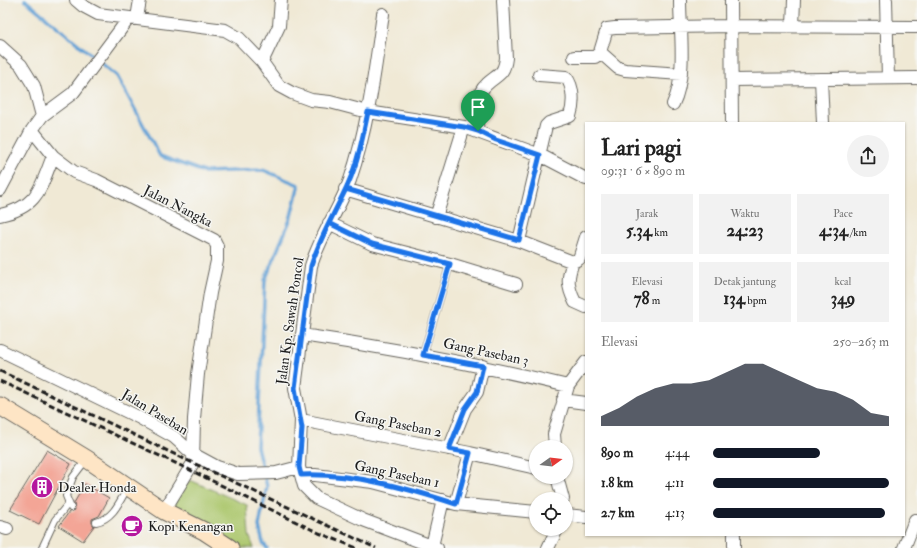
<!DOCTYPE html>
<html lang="id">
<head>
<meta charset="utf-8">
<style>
	:root { --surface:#fff; --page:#f2f2f2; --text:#222; --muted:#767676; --accent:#111827 }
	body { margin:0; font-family:"IM FELL Double Pica",serif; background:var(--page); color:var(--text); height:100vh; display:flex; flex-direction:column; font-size:15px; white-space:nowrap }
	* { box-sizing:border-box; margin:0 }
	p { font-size:13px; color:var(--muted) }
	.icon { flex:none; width:22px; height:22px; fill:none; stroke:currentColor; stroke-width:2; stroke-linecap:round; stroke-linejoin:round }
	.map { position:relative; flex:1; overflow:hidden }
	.side { position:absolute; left:585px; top:122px; width:320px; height:414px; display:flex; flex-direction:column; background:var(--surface); border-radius:0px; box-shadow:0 1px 3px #0004 }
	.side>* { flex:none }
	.needle { width:26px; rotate:75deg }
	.buttons { position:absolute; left:529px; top:440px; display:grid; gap:8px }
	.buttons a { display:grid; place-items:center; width:44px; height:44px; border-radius:50%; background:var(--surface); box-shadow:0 1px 3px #0004; font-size:20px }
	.pin { position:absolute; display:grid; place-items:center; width:34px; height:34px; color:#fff; margin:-41px -17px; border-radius:50% 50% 50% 0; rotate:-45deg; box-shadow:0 0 4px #0007 }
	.pin .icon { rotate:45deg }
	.round { display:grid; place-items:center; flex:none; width:42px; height:42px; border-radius:21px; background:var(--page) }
	.summary { display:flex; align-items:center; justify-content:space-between; height:68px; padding:0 16px }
	h1 { font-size:22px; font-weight:800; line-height:30px }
	.metrics { display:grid; grid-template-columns:repeat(3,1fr); gap:6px; height:68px; padding:4px 16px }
	.metrics div { display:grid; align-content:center; border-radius:0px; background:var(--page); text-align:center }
	.metrics b { font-size:17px; font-weight:800 }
	.metrics small { font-size:11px; font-weight:400 }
	.metrics p { font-size:11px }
	.chart { height:112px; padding:8px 16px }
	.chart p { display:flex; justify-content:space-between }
	.chart svg { width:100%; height:72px; margin-top:4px; fill:var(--accent); opacity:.7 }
	ul { padding:0 16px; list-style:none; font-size:13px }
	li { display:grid; grid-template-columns:64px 48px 1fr; align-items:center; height:30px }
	li i { height:10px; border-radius:5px; background:var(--accent) }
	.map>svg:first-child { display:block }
	.green { fill:#adc86f; stroke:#647246 }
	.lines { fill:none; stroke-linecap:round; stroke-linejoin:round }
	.stream { stroke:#64a2d6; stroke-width:3.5 }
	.building { fill:#f3a596 }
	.lane-casing { stroke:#66645d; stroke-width:8 }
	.street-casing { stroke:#66645d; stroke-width:14 }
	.secondary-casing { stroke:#66645d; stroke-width:19 }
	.lane { stroke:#fff; stroke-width:6 }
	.street { stroke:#fff; stroke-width:12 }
	.secondary { stroke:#fee5c5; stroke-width:17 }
	.rail { stroke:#1c1c1c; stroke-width:3; stroke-dasharray:6 3; stroke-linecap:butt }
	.route-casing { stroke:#fff; stroke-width:8 }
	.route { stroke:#1a73e8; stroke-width:5 }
	.labels { text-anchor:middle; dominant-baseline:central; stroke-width:3; stroke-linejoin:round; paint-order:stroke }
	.street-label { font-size:14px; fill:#1c1c1c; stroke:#f6f6f2 }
	.poi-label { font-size:14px; fill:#1c1c1c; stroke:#f6f6f2; text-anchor:start }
</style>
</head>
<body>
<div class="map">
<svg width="917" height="548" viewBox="0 0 917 548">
	<rect width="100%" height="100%" fill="#f6f6f2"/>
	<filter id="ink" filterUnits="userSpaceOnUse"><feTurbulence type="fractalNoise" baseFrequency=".025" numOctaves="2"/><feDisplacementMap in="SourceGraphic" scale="8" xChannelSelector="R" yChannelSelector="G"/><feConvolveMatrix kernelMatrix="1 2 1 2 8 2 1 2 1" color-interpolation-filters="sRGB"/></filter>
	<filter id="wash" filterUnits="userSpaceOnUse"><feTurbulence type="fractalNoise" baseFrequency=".012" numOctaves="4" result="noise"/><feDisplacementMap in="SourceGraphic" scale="16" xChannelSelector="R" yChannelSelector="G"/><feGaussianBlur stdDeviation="0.9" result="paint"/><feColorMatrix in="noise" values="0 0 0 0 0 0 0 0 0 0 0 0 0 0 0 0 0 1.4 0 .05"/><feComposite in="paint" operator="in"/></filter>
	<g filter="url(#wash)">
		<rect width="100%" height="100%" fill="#f0e9d5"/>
		<path class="green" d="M190,480l57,25 2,30 5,13h-16l-67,-41z"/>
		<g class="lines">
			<path class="stream" d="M25,0l92,76 43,80 44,16 59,-2 36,15 -9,35 -25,60 -8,167 10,39 -8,40 4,17 4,5"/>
		</g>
		<g id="blocks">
			<path class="building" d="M47,450l24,14 -32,60 -29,-14z
				M85,484l24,14 -10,18 -7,3v4l2,3 -11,15 -24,-15 10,-14 6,-2 -1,-7z"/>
		</g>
	</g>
	<g filter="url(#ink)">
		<use href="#blocks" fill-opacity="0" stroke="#66645d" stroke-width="1"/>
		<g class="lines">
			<g class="lane-casing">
				<path id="lane" d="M423,355l27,-91
					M71,508l-5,-12 7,-19 13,-17
					M96,522c17,-3 24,-21 32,-35
					M42,548l13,-28 13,-16"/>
			</g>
			<g class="street-casing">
				<path id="street" d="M76,0l7,6 15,8 127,16 14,8 23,24 17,24 13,7 19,7 19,2 38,10 96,15 76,28 46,24
					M731,0l1,123
					M886,0l2,78
					M383,14c-8,56 -15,113 -33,166 -11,30 -30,56 -39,86l-16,122 6,32 -2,47 2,8h14l58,7 83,22 80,8
					M137,18l3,-18
					M793,26l1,-26
					M0,46l21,19 13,21 8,30
					M600,52l18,16 7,2 56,4
					M574,57h21l5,-5 7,-23 8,-1 116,-2 186,1
					M262,62l17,-36 2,-26
					M821,79l2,44
					M732,80l185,-2
					M673,104c14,-29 7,-72 7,-104
					M32,130l21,26 21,16 22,8 118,60 3,6v15l-7,32 -12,81 -4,45 -1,44 -29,48
					M478,131c-3,-14 -4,-36 9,-47 11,-10 17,-9 19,-26l-3,-58
					M345,189l174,52 54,21 6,-3 7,-22
					M0,190l32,-60 10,-14 31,-23 56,-75
					M0,215c38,-8 40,-26 53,-59
					M436,217l28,-90
					M329,223l43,21 78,20 66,20
					M519,241l27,-115 3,-3 21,-7c4,-12 4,-29 -4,-39l-27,-2
					M573,262c-6,16 -6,24 2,40l11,5
					M302,335c90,13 178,30 266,51
					M0,350l138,67 36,20 19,17 24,13 21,7 38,-1 23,-6
					M563,400l23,3
					M301,420l169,33 66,15
					M555,447l-1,-13 14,-48 18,-24
					M449,449l16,-40 12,-17 6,-26
					M301,475l3,11 12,12 47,22 74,28
					M557,477l6,22
					M456,504l14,-51
					M566,515l20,2
					M0,527l7,2
					M734,535v13
					M432,546l11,-46
					M548,548l9,-19
					M904,548l11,-28h2"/>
			</g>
			<g class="secondary-casing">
				<path id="secondary" d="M0,406l87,53 77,52 40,20 26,17"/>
			</g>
			<use href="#lane" class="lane"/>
			<use href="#street" class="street"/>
			<use href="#secondary" class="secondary"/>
			<path class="rail" d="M0,371l193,92 183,85
				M0,381l190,89 129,63 38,15"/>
		</g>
	</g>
	<g class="lines" filter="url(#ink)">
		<g class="route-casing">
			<path id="route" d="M478,131l-14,-4 -96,-15c-5,24 -10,50 -20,72 -12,27 -28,53 -37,82l-16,122 7,40 -3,39 2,8c52,-2 106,13 155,29l14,-51 -21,-4 16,-40 12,-17 6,-26 -60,-11 27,-91 -78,-20 -43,-21 17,-34 173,51 21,-85 -44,-15 -18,-9"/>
		</g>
		<use href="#route" class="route"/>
	</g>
	<defs>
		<g id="building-disc" transform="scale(1.15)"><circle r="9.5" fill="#b5179e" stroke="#f6f6f2"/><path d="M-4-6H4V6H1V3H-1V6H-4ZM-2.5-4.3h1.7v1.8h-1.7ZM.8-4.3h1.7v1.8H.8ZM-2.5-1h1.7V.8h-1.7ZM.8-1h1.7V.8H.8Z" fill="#fff"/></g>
		<g id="cafe-disc" transform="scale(1.15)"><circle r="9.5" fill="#b5179e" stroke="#f6f6f2"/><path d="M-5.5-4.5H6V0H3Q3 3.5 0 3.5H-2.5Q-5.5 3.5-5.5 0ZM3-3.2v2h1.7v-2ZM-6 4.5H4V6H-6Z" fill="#fff"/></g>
	</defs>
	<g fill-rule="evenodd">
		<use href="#building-disc" x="42" y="487"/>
		<use href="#cafe-disc" x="132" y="526"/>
	</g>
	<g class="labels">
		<g class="street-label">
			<text transform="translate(178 206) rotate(27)">Jalan Nangka</text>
			<text transform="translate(290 321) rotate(-82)">Jalan Kp. Sawah Poncol</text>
			<text transform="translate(486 352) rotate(12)">Gang Paseban 3</text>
			<text transform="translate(155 412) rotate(31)">Jalan Paseban</text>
			<text transform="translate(398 424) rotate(11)">Gang Paseban 2</text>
			<text transform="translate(397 474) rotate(12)">Gang Paseban 1</text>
		</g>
		<g class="poi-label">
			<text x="58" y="487">Dealer Honda</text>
			<text x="148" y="526">Kopi Kenangan</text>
		</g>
	</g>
</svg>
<div class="buttons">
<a><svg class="needle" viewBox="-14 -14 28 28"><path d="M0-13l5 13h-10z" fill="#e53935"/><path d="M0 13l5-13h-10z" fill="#767676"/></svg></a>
<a><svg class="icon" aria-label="locate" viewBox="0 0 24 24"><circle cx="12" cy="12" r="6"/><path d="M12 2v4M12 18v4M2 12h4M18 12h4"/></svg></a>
</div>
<div class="pin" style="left:478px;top:131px;background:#1e9e55"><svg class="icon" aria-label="arrive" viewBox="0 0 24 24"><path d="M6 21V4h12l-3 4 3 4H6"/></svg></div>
<section class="side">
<div class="summary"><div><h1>Lari pagi</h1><p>09:31 · 6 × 890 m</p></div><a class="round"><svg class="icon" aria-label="share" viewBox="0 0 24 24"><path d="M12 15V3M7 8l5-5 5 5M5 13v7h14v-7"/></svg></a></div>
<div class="metrics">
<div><p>Jarak</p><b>5.34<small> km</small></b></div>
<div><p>Waktu</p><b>24:23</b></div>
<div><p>Pace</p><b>4:34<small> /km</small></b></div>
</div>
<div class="metrics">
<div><p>Elevasi</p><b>78<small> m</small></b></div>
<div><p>Detak jantung</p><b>134<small> bpm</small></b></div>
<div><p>kcal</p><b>349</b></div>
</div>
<div class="chart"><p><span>Elevasi</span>250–263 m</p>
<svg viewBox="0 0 160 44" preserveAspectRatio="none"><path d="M0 44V38L10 33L20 26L30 21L40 18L50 18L60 16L70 11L80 6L90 6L100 11L110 16L120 21L130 23L140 28L150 36L160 38V44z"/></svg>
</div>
<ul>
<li><b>890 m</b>4:44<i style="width:61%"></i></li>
<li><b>1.8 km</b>4:11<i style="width:100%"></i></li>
<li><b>2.7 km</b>4:13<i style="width:98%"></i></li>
</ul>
</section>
</div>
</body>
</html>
